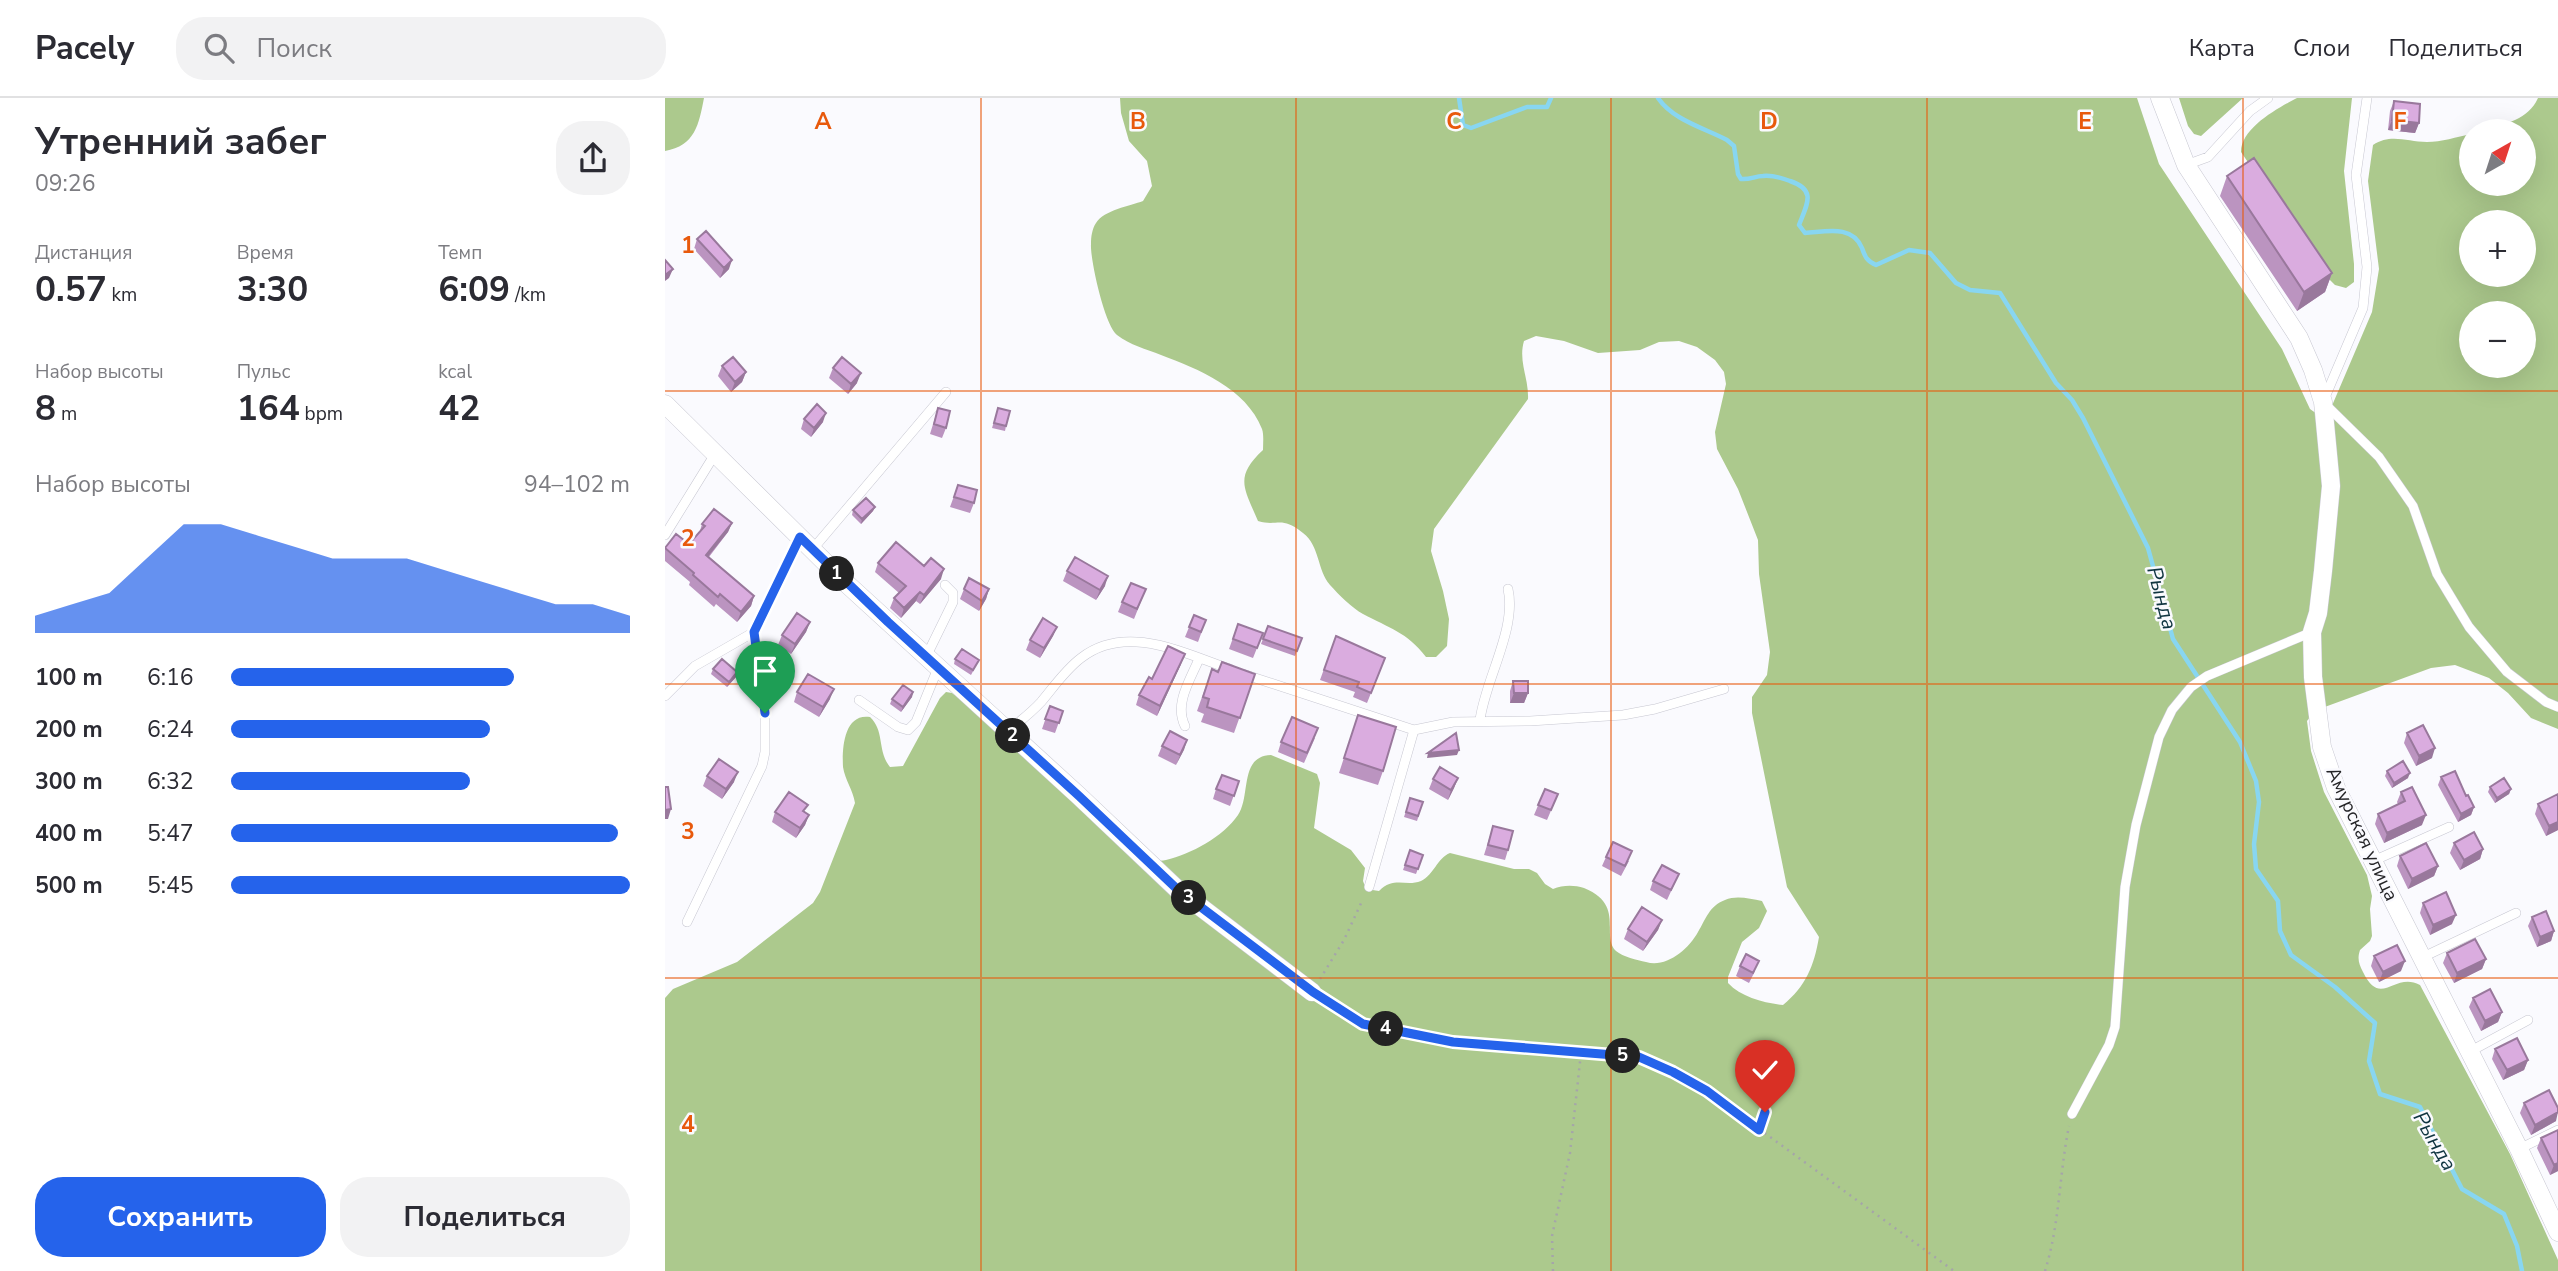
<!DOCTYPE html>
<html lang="ru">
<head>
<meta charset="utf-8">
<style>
	:root { --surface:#fff; --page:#f2f2f3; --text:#2b2b33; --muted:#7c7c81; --line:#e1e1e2; --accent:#2563eb }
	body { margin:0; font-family:"Nunito Sans",sans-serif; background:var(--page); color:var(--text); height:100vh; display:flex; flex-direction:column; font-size:26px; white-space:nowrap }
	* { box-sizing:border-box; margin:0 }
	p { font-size:23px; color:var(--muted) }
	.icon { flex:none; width:38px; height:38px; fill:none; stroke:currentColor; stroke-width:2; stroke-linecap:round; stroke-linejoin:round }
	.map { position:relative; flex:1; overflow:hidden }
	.panel { display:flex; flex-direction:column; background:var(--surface); width:665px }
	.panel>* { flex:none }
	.needle { width:46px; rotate:39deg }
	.buttons { position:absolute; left:1794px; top:21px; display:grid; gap:14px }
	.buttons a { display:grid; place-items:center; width:77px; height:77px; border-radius:50%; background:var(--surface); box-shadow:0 7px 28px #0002; font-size:35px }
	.pin { position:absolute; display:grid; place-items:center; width:60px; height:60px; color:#fff; margin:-72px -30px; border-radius:50% 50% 50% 0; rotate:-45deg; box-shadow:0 0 7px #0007 }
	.pin .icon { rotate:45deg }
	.km { position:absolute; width:35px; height:35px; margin:-18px; border-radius:50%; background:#222; color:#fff; font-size:19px; line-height:35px; text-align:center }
	.round { display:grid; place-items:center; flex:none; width:74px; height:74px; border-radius:28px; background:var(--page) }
	.headline { display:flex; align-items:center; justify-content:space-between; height:119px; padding:0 35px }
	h1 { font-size:38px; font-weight:700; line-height:52px }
	.figures { display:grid; grid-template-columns:repeat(3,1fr); gap:10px; height:119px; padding:7px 35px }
	.figures div { display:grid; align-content:center }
	.figures b { font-size:35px; font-weight:700 }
	.figures small { font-size:19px; font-weight:400 }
	.figures p { font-size:19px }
	.chart { height:196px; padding:14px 35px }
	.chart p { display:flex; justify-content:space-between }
	.chart svg { width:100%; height:126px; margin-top:7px; fill:var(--accent); opacity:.7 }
	.primary-button { display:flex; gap:14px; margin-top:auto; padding:14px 35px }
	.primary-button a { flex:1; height:80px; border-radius:28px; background:var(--accent); color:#fff; font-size:28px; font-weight:700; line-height:80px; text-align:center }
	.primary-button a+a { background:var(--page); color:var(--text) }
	ul { padding:0 35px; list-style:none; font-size:23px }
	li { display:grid; grid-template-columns:112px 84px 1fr; align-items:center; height:52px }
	li i { height:18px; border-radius:9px; background:var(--accent) }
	header { display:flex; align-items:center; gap:42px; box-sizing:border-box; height:98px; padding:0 35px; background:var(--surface); border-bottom:2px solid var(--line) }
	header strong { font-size:33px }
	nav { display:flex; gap:38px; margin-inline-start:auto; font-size:24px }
	.search { width:490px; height:63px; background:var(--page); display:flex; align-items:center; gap:18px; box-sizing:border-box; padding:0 24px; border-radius:28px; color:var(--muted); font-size:26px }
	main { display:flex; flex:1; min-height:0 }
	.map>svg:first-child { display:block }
	.forest { fill:#acc98d; fill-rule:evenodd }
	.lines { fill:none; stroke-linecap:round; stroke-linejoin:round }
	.stream { stroke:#88d6f1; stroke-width:4.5 }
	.lane-casing { stroke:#c7c7d1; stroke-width:10 }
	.street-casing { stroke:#c7c7d1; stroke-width:19 }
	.path { stroke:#a5a5a9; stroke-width:2.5; stroke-dasharray:2 5; stroke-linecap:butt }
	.lane { stroke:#fff; stroke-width:9 }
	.street { stroke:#fff; stroke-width:18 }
	.wall { fill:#bb94c0 }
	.shaded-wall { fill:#99789c }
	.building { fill:#daacdf; stroke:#99789c; stroke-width:2 }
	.route-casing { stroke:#fff; stroke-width:14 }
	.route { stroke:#2563eb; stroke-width:9 }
	.grid { fill:none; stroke:#e8590c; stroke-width:2; stroke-opacity:0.55 }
	.labels { text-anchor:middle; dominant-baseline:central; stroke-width:5; stroke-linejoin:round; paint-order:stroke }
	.street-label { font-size:19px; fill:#252528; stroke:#fafafe }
	.water-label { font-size:21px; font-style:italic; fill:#103541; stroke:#fafafe }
	.grid-label { font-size:23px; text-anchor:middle; font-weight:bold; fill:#e8590c; stroke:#fafafe; stroke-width:5; stroke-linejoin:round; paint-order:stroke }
</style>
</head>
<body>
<header>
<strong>Pacely</strong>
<div class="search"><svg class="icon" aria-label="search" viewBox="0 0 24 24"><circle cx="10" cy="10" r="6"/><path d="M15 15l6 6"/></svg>Поиск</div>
<nav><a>Карта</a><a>Слои</a><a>Поделиться</a></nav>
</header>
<main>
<section class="panel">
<div class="headline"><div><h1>Утренний забег</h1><p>09:26</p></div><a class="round"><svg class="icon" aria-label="share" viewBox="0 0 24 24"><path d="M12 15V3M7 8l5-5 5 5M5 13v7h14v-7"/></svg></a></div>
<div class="figures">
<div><p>Дистанция</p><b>0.57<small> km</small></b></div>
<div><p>Время</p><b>3:30</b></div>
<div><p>Темп</p><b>6:09<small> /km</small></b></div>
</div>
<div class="figures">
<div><p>Набор высоты</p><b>8<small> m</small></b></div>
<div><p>Пульс</p><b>164<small> bpm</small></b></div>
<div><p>kcal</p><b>42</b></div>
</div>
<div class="chart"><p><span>Набор высоты</span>94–102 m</p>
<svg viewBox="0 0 160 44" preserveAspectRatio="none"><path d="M0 44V38L10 34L20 30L30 18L40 6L50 6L60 10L70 14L80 18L90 18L100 18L110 22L120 26L130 30L140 34L150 34L160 38V44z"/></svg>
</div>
<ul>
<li><b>100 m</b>6:16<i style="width:71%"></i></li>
<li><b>200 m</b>6:24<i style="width:65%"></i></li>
<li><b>300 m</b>6:32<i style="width:60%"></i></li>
<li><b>400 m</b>5:47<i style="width:97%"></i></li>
<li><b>500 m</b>5:45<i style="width:100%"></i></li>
</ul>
<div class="primary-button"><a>Сохранить</a><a>Поделиться</a></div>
</section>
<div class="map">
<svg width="1893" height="1173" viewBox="0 0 1893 1173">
	<rect width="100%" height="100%" fill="#fafafe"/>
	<path class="forest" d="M0,0h39c-5,26 -9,48 -39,53z
		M455,0h1017l22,66 123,185 28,60 7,5 14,-6 41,-96 7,-43 -11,-88 5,-36c18,-12 34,-3 54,-3 14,0 30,-5 44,-8v50h52v-53h-38c21,-8 43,-11 53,-33h20v631l-27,-11 -23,-25 -19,-15 -34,-13 -24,3 -109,40 -9,5 -6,8 4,30 13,41 43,83 5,21 -2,13 2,27 -2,5 -10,9c-3,9 -1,14 3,22 18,37 31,-1 57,13l90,169 48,106v11h-1893v-273l8,-9 64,-27 76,-59 7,-11 35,-89c-2,-13 -10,-23 -12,-36 -1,-19 1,-54 27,-50 15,14 7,34 20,50l13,-1 37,-68 6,-6 6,1 7,5 180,159c8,2 19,5 27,3 25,-6 57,-23 72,-45 13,-19 1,-59 33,-60l46,19 3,9 -6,45 37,22 14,18 -2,13 3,8 13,2c15,-15 27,-4 42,-10 13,-6 16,-23 29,-28l64,16h15l8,4 8,11 8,5c10,-4 21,-4 31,-1 42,17 16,48 32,63 7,6 21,9 30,11 20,6 42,-12 52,-30 8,-13 11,-26 27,-32 12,-5 25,-1 37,1l5,10 -8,17 -17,14 -14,35v6c13,14 36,20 55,22 23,-19 31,-39 36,-68l-32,-50 -35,-174v-16l15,-22 3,-23 -11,-78 -1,-34 -20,-51 -21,-40 -2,-17 11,-48 -2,-12 -9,-12 -18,-13 -18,-6 -20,1 -19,8 -42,3 -34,-12 -28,-5 -12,5c-6,20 5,38 4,58l-94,130 -3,22 12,40 6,28 -2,27 -11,11h-10c-19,-25 -37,-29 -63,-43 -11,-6 -24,-19 -33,-29 -13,-15 -10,-39 -27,-52 -22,-18 -25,-6 -45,-12 -14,-33 -24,-44 5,-71 0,-7 1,-15 -1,-21 -16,-41 -64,-60 -101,-74 -15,-6 -31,-10 -44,-20 -12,-9 -27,-75 -26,-91 0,-7 1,-15 5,-21 8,-13 34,-17 47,-22l9,-15 -5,-25 -18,-20 -8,-28zM1806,124h52v53h-52zM1806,215h52v53h-52z
		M1514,0h64l-42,38 -7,-2 -6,-8z
		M1632,0h55l-8,73 10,93v18l-8,6 -11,-3 -12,-12 -82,-121c0,-24 37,-44 56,-54z"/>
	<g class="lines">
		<path class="stream" d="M794,0l4,27 8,3 56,-21h20l4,-9
			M993,0c15,22 46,30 69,42l7,6 4,28 3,5c9,1 14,-3 22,-3 9,-1 19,2 27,5 27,9 17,23 9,44l6,8c20,-1 47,-9 57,15 3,9 5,13 14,17l33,-15 21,3 26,30 14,7 30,3 56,90 16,17 11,18 65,130 25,91 67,103 16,39 3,21 -5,42 2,25 22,32 2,30 11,24 44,32 40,36 -6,38 11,33 40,13 42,82 42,25 13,32 5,25"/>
		<g class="lane-casing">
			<path id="lane" d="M1702,0l-11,77 11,92 -4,41 -40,94 56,55 34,49 24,68 32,53 38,45 39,30 12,5
				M1521,67l22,-8 42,-46 18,-13
				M0,437l50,-81
				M147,452l134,-158
				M261,559l27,-55v-9l-8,-8
				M578,576l171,56 39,-8 77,-1 93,-6 32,-6 69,-20
				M0,598l30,-30 59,-34
				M194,602l39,27 10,3 8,-8 22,-54
				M815,622c5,-40 37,-91 28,-131
				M520,628c-11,-22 5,-46 14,-67
				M343,633c11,-9 23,-18 33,-29 12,-14 24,-32 40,-44 45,-35 102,-5 149,11
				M1708,763l76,-34
				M704,789l45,-157
				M22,824l75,-156 3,-14v-39l-11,-81 46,-95
				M1756,860l95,-45
				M1804,954l59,-32
				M1407,1016l37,-69 6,-18 10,-140 11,-62 23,-88 13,-27 19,-23 16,-11 105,-44
				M1854,1051l39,-19"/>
		</g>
		<g class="street-casing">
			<path id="street" d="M1495,0l26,67 113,173 14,32 10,32 8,84 -8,85 -5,42 -6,19 1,45 9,70 14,41 183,361 39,83
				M0,306l182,180 232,212 98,93 135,103"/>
		</g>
		<path class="path" d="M655,881l24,-39 19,-41
			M662,902l36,24 90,18 186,15 34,15 34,19 247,180
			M1094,1032l6,-18v-40l7,-23
			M888,1173l-1,-35 18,-83 11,-100
			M1380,1173c15,-48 14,-96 24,-145"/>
		<use href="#lane" class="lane"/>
		<use href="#street" class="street"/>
	</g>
	<path class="wall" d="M1729,3l25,22 -4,10 -27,-3 2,-19z
		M1562,78l105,97 -7,19 -28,19 -77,-115z
		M32,141l32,30 -9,9 -26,-29z
		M57,268l24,6 -4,10 -11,10 -13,-16z
		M168,270l24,15 -9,11 -19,-16z
		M273,310l8,20 -4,10 -12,-4z
		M333,310l8,18 -1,5 -13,-3z
		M139,321l19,3 -12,15 -10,-8z
		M293,387l16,18 -4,10 -20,-6z
		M210,409l-2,4 -12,13 -9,-9 1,-5z
		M67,425l-4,9 -19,25 45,39 -3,10 -14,16 -21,-18 -2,3 -25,-22 1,-3 -25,-21v-14l24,-3 10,-10 3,-10z
		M213,465l46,3 17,13 -21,25 -4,-3 -15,17 -11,-10 4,-10 5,-5 -24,-21z
		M402,473l38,15 -9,14 -33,-19z
		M299,491h25l-3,10 -7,12 -19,-12z
		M481,491l-12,30 -16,-7 4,-10z
		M529,517l12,5 -8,22 -13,-5z
		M145,524l-4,10 -15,22 -13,-9 4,-10z
		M573,526l25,9 -10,25 -24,-9z
		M603,528l34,12 -7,18 -34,-12z
		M392,529l-4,9 -13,22 -14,-8 4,-10z
		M671,538l49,22 -18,45 -14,-6 2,-5 -35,-12z
		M290,561l24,1 -8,15 -17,-11z
		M516,566l-24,52 -21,-11 3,-10 13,-16z
		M48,571l24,3 -1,5 -9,10 -16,-13z
		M547,571l6,3 37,2 -21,59 -33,-11 3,-8 -7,-3z
		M848,583l15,12 -4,10h-14v-12z
		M132,594l33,7 -11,18 -25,-15z
		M248,594l-1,5 -11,15 -11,-8 2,-5z
		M385,608l13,5 -8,22 -13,-4z
		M693,617l25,56 -5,14 -39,-12z
		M1742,635l25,25 -16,8 -12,-23z
		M650,640l-11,25 -26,-11 3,-10z
		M522,642l-11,25 -18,-9 4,-10z
		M1722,673l21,7 -16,10 -7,-12z
		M42,678l27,6 -12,17 -19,-13z
		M1776,679l25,19 8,11 -3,8 -13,7 -20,-37z
		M793,680l-4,10 -6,12 -19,-11 4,-10z
		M574,683l-9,25 -17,-7 3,-10z
		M1825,689l21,2 -2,5 -14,9 -7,-11z
		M880,691l13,5 -11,26 -13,-5z
		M1736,694l21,33 -38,18 -9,-19 3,-10 20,-10 -1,-2z
		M745,700l13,4 -6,19 -13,-4z
		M1873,706l20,26 -12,6 -11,-22z
		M110,714l30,1 4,2 -4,10 -9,13 -24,-16z
		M828,728l15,24 -3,10 -21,-5z
		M1789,745l29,6 -3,10 -20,11 -10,-17z
		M745,752l13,5 -7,19 -13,-4z
		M1735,758l38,10 -4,10 -26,13 -11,-23z
		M941,759l23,4 -8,15 -19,-10z
		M1014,776l-12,26 -17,-10 3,-9z
		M1758,805l29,21 -22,11 -10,-22z
		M1867,819l22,14 -3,10 -14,6 -9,-21z
		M997,822l-4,10 -15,21 -19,-12 4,-10z
		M1782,855l39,6 -4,10 -28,14 -11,-20z
		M1709,858l27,15 -22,11 -8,-16z
		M1075,868l15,5 -6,12 -13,-7z
		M1808,900l29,14 -4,10 -17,9 -12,-24z
		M1830,951l33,11 -4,10 -21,10 -11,-21z
		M1859,1005l32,18 -25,14 -11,-22z
		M1876,1040l17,33 -8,4 -13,-27z"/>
	<path class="shaded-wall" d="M1727,22l27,3 -4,10 -27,-3z
		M67,162l-3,9 -9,9 4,-10z
		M8,171l-4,9 -4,3v-6z
		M1667,175l-7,19 -28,19 7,-19z
		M81,274l-4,10 -11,10 4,-10z
		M196,275l-4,10 -9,11 3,-10z
		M161,315l-3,9 -12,15 3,-9z
		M210,409l-2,4 -12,13 1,-5z
		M67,425l-4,9 -26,32 4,-9z
		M279,471l-3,10 -21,25 4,-9z
		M443,478l-3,10 -9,14 4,-10z
		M324,491l-3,10 -7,12 3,-10z
		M255,494l-4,9 -15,17 3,-10z
		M89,498l-3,10 -14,16 4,-10z
		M145,524l-4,10 -15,22 4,-10z
		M392,529l-4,9 -13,22 4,-10z
		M520,556l-4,10 -24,52 3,-10z
		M72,574l-1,5 -9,10 2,-5z
		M169,591l-4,10 -11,18 4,-10z
		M248,594l-1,5 -11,15 2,-5z
		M849,595h14l-4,10h-14z
		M522,642l-3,10 -8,15 4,-10z
		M1770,650l-3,10 -16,8 3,-10z
		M794,652l-2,5 -30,3 1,-5z
		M73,674l-4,10 -12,17 4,-10z
		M1745,675l-2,5 -16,10 2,-5z
		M793,680l-4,10 -6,12 3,-10z
		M1846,691l-2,5 -14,9 2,-5z
		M1809,709l-3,8 -13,7 3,-8z
		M6,711l-3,10h-3v-9z
		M144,717l-4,10 -9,13 4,-10z
		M1761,717l-4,10 -38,18 3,-10z
		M1893,724v8l-12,6 3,-10z
		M1818,751l-3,10 -20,11 4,-10z
		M1773,768l-4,10 -26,13 4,-10z
		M1791,817l-4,9 -22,11 3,-10z
		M997,822l-4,10 -15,21 4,-9z
		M1889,833l-3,10 -14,6 3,-10z
		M1821,861l-4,10 -28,14 3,-10z
		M1740,863l-4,10 -22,11 4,-10z
		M1837,914l-4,10 -17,9 4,-10z
		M1863,962l-4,10 -21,10 4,-10z
		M1893,1014l-2,9 -25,14 4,-10z
		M1893,1065v8l-8,4 4,-10z"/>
	<path class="building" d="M1729,3l26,3 -1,19 -27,-3z
		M1589,60l78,115 -28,19 -77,-116z
		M41,133l26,29 -8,8 -27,-29z
		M0,162l8,9 -8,6z
		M68,259l13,15 -11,10 -13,-16z
		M177,259l19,16 -10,11 -18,-16z
		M152,306l9,9 -12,15 -10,-9z
		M273,310l12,3 -4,17 -12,-4z
		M333,310l12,3 -4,15 -12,-3z
		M293,387l19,5 -3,13 -20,-6z
		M201,400l9,9 -13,12 -9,-9z
		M49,411l18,14 -26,32 48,41 -13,16 -21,-18 -2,3 -25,-22 1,-2 -29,-25 11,-14 13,10 16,-18 -3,-2z
		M231,444l28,24 7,-8 13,11 -20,26 -4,-3 -16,16 -10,-10 12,-12 -28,-23z
		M410,459l33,19 -8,14 -33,-19z
		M304,480l20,11 -7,12 -18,-12z
		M466,485l15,6 -9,20 -15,-7z
		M132,515l13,9 -15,22 -13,-9z
		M529,517l12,5 -5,12 -12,-5z
		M378,520l14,9 -13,21 -14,-8z
		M573,526l25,9 -6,15 -24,-9z
		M603,528l34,12 -5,13 -34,-12z
		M671,538l49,22 -14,35 -14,-6 2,-5 -35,-12z
		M503,548l17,8 -25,52 -21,-11 10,-18 3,2z
		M297,551l17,11 -6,10 -18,-11z
		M57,561l15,13 -8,10 -16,-13z
		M557,564l33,12 -15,44 -33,-11 2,-8 -6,-2 9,-28 6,3z
		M143,576l26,15 -11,18 -26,-15z
		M848,583h15v12h-14z
		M238,587l10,7 -10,15 -11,-8z
		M385,608l13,5 -4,12 -14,-4z
		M693,617l38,12 -13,44 -39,-13z
		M627,619l26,11 -11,25 -26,-11z
		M1758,627l12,23 -16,8 -12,-23z
		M505,633l17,9 -7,15 -18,-9z
		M791,635l3,17 -31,3z
		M54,661l19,13 -12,17 -19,-13z
		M1738,663l7,12 -16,10 -7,-12z
		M775,669l18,11 -7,12 -18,-11z
		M1790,673l11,25 2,-1 6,12 -13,7 -20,-37z
		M557,677l17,6 -5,15 -18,-7z
		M1839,680l7,11 -14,9 -7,-11z
		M0,689h3l3,22 -6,1z
		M1747,689l14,28 -39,18 -9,-19 27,-13 -4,-9z
		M880,691l13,5 -7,16 -13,-5z
		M124,694l19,13 -5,6 6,4 -9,13 -25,-16z
		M1893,696v28l-9,4 -11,-22z
		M745,700l13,4 -5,14 -12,-4z
		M828,728l20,5 -5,19 -20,-5z
		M1809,734l9,17 -19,11 -10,-17z
		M948,744l19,9 -7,15 -19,-9z
		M1761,745l12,23 -26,13 -12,-23z
		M745,752l13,5 -5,14 -13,-4z
		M997,767l17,9 -8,16 -18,-9z
		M1781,794l10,23 -23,10 -10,-22z
		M977,809l20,13 -15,22 -19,-13z
		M1881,813l8,20 -14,6 -8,-20z
		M1810,841l11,20 -29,14 -10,-20z
		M1732,847l8,16 -22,11 -9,-16z
		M1081,856l13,7 -6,12 -13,-7z
		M1825,891l12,23 -17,9 -12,-23z
		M1852,940l11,22 -21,10 -12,-21z
		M1884,992l9,18v4l-23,13 -11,-22z
		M1893,1032v33l-4,2 -13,-27z"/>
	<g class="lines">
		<g class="route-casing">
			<path id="route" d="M100,615l-11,-81 46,-95 88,85 191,174 98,93 136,103 50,32 90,18 186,15 34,15 34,19 52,39 6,-18"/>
		</g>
		<use href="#route" class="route"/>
	</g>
	<path class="grid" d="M316,0v1173M631,0v1173M946,0v1173M1262,0v1173M1578,0v1173M0,293h1893M0,586h1893M0,880h1893"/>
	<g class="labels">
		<g class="street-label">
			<text transform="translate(1697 736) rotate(65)">Амурская улица</text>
		</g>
		<g class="water-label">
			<text transform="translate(1497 500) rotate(75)">Рында</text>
			<text transform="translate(1770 1043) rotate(60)">Рында</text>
		</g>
	</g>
	<g class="grid-label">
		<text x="158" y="31">A</text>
		<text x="473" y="31">B</text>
		<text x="789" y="31">C</text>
		<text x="1104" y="31">D</text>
		<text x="1420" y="31">E</text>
		<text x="1735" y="31">F</text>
		<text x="23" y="155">1</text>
		<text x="23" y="448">2</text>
		<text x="23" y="741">3</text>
		<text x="23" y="1034">4</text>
	</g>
</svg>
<div class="buttons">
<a><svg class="needle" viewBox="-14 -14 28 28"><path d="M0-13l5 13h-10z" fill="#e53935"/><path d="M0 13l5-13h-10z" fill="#7c7c81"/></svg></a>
<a>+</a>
<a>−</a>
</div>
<div class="pin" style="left:100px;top:615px;background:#1e9e55"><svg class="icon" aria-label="arrive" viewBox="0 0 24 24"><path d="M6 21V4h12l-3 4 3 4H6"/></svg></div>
<div class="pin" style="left:1100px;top:1014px;background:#d93025"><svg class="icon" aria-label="check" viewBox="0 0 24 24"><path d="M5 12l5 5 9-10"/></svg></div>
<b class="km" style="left:172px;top:476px">1</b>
<b class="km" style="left:348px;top:638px">2</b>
<b class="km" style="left:524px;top:800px">3</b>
<b class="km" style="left:721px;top:931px">4</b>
<b class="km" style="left:958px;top:958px">5</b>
</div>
</main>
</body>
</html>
